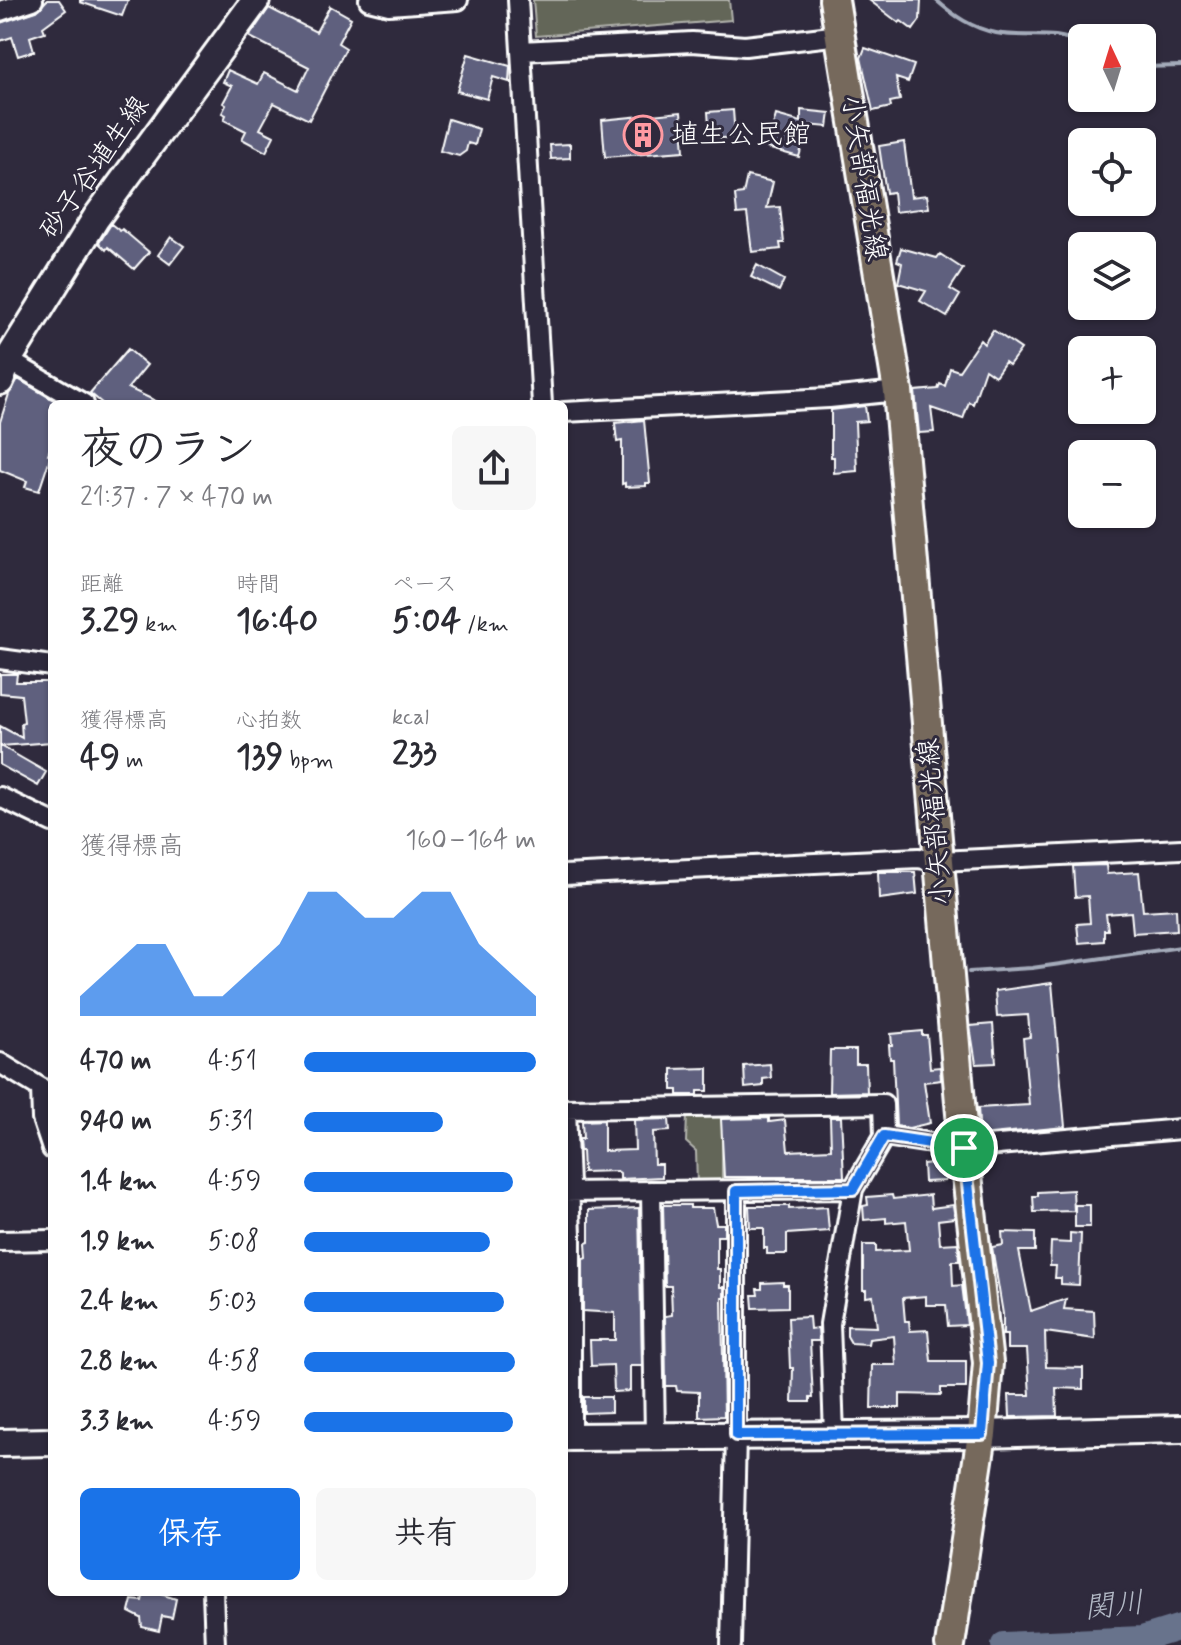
<!DOCTYPE html>
<html lang="ja">
<head>
<meta charset="utf-8">
<style>
	:root { --surface:#fff; --page:#f7f7f7; --text:#2b2b33; --muted:#7c7c81; --accent:#1a73e8 }
	body { margin:0; font-family:Mynerve,"Klee One",sans-serif; background:var(--page); color:var(--text); height:100vh; display:flex; flex-direction:column; font-size:30px; white-space:nowrap }
	* { box-sizing:border-box; margin:0 }
	p { font-size:26px; color:var(--muted) }
	.icon { flex:none; width:44px; height:44px; fill:none; stroke:currentColor; stroke-width:2; stroke-linecap:round; stroke-linejoin:round }
	.map { position:relative; flex:1; overflow:hidden }
	.details { position:absolute; left:48px; top:400px; width:520px; height:1196px; display:flex; flex-direction:column; background:var(--surface); border-radius:12px; box-shadow:0 2px 6px #0004 }
	.details>* { flex:none }
	.needle { width:52px; rotate:356deg }
	.fabs { position:absolute; left:1068px; top:24px; display:grid; gap:16px }
	.fabs a { display:grid; place-items:center; width:88px; height:88px; border-radius:12px; background:var(--surface); box-shadow:0 2px 6px #0004; font-size:40px }
	.pin { position:absolute; display:grid; place-items:center; width:68px; height:68px; color:#fff; margin:-34px; border:4px solid #fff; border-radius:50%; box-shadow:0 2px 8px #0007 }
	.round { display:grid; place-items:center; flex:none; width:84px; height:84px; border-radius:12px; background:var(--page) }
	.headline { display:flex; align-items:center; justify-content:space-between; height:136px; padding:0 32px }
	h1 { font-size:44px; font-weight:800; line-height:60px }
	.metrics { display:grid; grid-template-columns:repeat(3,1fr); gap:12px; height:136px; padding:8px 32px }
	.metrics div { display:grid; align-content:center }
	.metrics b { font-size:34px; font-weight:800 }
	.metrics small { font-size:22px; font-weight:400 }
	.metrics p { font-size:22px }
	.chart { height:224px; padding:16px 32px }
	.chart p { display:flex; justify-content:space-between }
	.chart svg { width:100%; height:144px; margin-top:8px; fill:var(--accent); opacity:.7 }
	.action { display:flex; gap:16px; margin-top:auto; padding:16px 32px }
	.action a { flex:1; height:92px; border-radius:12px; background:var(--accent); color:#fff; font-size:32px; font-weight:800; line-height:92px; text-align:center }
	.action a+a { background:var(--page); color:var(--text) }
	ul { padding:0 32px; list-style:none; font-size:26px }
	li { display:grid; grid-template-columns:128px 96px 1fr; align-items:center; height:60px }
	li i { height:20px; border-radius:10px; background:var(--accent) }
	.map>svg:first-child { display:block }
	.green { fill:#636658; stroke:#b1b2ac; stroke-width:2 }
	.lines { fill:none; stroke-linecap:round; stroke-linejoin:round }
	.stream { stroke:#a4abba; stroke-width:4 }
	.river { stroke:#67738c; stroke-width:26 }
	.building { fill:#5e617e; stroke:#fff; stroke-width:2 }
	.street-casing { stroke:#fff; stroke-width:24 }
	.secondary-casing { stroke:#fff; stroke-width:32 }
	.primary-casing { stroke:#fff; stroke-width:34 }
	.street { stroke:#2f2a3d; stroke-width:18 }
	.secondary { stroke:#2f2a3d; stroke-width:26 }
	.primary { stroke:#76695c; stroke-width:28 }
	.route-casing { stroke:#fff; stroke-width:16 }
	.route { stroke:#1a73e8; stroke-width:10 }
	.labels { text-anchor:middle; dominant-baseline:central; stroke-width:6; stroke-linejoin:round; paint-order:stroke }
	.poi-label { font-size:28px; fill:#fff; stroke:#2f2a3d; text-anchor:start }
	.street-label { font-size:28px; fill:#fff; stroke:#2f2a3d }
	.water-label { font-size:30px; font-style:italic; fill:#b3b9c6; stroke:#2f2a3d }
</style>
</head>
<body>
<div class="map">
<svg width="1181" height="1645" viewBox="0 0 1181 1645">
	<rect width="100%" height="100%" fill="#2f2a3d"/>
	<filter id="ink" filterUnits="userSpaceOnUse"><feTurbulence type="fractalNoise" baseFrequency=".0125" numOctaves="2"/><feDisplacementMap in="SourceGraphic" scale="16" xChannelSelector="R" yChannelSelector="G"/><feConvolveMatrix kernelMatrix="1 2 1 2 8 2 1 2 1" color-interpolation-filters="sRGB"/></filter>
	<g filter="url(#ink)">
		<path class="green" d="M533,0h196l2,20 -195,16z
			M687,1115h35v71l-25,-1 -1,-34 -10,-9z"/>
		<g class="lines">
			<path class="stream" d="M936,0c18,16 36,28 60,33 31,6 56,-4 86,11
				M1142,67l39,-1
				M969,972l63,-4 149,-21"/>
			<path class="river" d="M1004,1645l138,-6 39,-12"/>
		</g>
		<path class="building" d="M47,0h12l7,10 -23,17 2,5 -15,5 4,14 -16,5 -6,-19 -12,4v-18l37,-12z
			M80,0h48l-6,16 -42,-14z
			M869,0h52l-1,20 -7,10 -12,-9 -2,2z
			M330,6l21,12 -13,25 8,5 -37,72 -35,-17 -14,26 14,7 -8,16 -24,-13 4,-8 -22,-11 2,-5 -4,-2 4,-8 -3,-2 9,-17 -9,-4 5,-12 30,14 6,-11 34,17 11,-23 -59,-30 1,-3 18,-26 47,24z
			M865,48l49,17 -6,17 -12,-4 4,22 -10,2 1,5 -18,4 -12,-53z
			M468,54l42,12 -1,16 -16,-5 -6,22 -30,-8z
			M733,110l2,27 -25,2 -2,-27z
			M801,110l29,3 -2,14 -20,-2 -9,32 -32,-9 9,-33 25,7z
			M681,112l3,39 -79,6 -3,-37z
			M448,119l31,10 -4,16 -7,-2 -2,8 -7,5 -19,-5z
			M904,142l7,55 16,-2 2,13 -34,4 -2,-20 -7,1 -7,-47z
			M570,144v14l-19,1 -1,-14z
			M747,176l26,6 -6,26 13,-1 4,36h-4l1,6 -29,3 -5,-39 -10,1 -2,-19 8,-1z
			M111,224l9,7 2,-2 27,23 -15,17 -26,-22 -2,3 -7,-7z
			M171,237l13,9 -14,18 -12,-9z
			M901,248l36,10 3,-4 23,15 -13,20 10,6 -13,22 -27,-16 6,-10 -28,-8 4,-20 -5,-2z
			M757,265l27,15 -5,11 -28,-14z
			M993,330l28,19 -12,16 -4,-3 -10,14 -10,-7 -12,35 -4,-2 -6,17 -32,-11 3,24 -15,1 -4,-42 23,-2 2,-5 5,2 5,-18 9,3 21,-31 4,4z
			M128,349l19,16 -19,23 34,16h-59l-13,-11z
			M18,379l42,25h-8v40l-4,10 3,1 -12,36 -14,-4 2,-6 -27,-11v-48l9,-28z
			M865,406l2,15 -12,1 2,49 -23,2v-16h-3v-47z
			M644,420l6,63h-4v3l-21,1v-4l-3,1v-43l-5,1 -2,-19z
			M0,674h17l-1,8h36v22l-4,1 3,37 -50,4 45,26 -8,14 -38,-21v-39l22,12 -1,-15 3,-1 -3,-27 -21,-2z
			M1106,865l1,9 32,-2 4,39 33,-2 1,21 -44,3 -2,-21 -25,2 2,16h-4v11l-25,2 -2,-19 13,-1 -2,-27 -13,1 -2,-31z
			M878,872h37l2,22 -38,5z
			M1052,983l13,144 -85,8 -2,-27 51,-3 -6,-67 7,-1 -2,-22 -31,2 -2,-26z
			M993,1024l3,39 -20,1 -6,-38z
			M922,1031v4h5l3,33 10,-1 1,13 -17,2 6,41 -21,5 -13,-2 -3,-67h-3l-1,-14h3l-1,-11z
			M830,1050h26v14h10l1,28 -38,1z
			M770,1064l1,14 -8,1v7l-18,2 -1,-22z
			M708,1068v23h-10v4h-20v-5h-6v-21z
			M830,1117h11l3,60h-120l-3,-58 48,-1v4l16,-2 3,31 43,-2z
			M669,1119l1,12 -17,1 1,32h8v13l-42,2v-6l-3,-2 -34,1 -1,-21h-2l-1,-12h4l-1,-18 22,-1v31l31,-1 -1,-30z
			M944,1162l1,19 -21,1 -1,-18z
			M1073,1190l1,21 -40,1 -1,-16h5v-4z
			M892,1195l1,4 37,-4 1,13 22,-3 2,13 -17,2 2,24 18,-1 1,18h-7l1,25 9,-1 5,40 -19,1 -2,-21h-20v-9l-23,2 2,23h4l1,10 18,-1 3,31h35v27h-25v7l-41,-1v14h-29l1,-43h24l-2,-29 -25,3 -1,5 -17,-1 -4,-7v-10l30,1 -4,-31 -7,1v-7h-3v-45h13v7l33,-2 -3,-29 -20,2v-5l-22,2 -1,-14 5,-1 -1,-8z
			M663,1205h27v3h23l3,16h8v12h-7v33h3v18h4v11h-2l2,118 -25,1v-25l-22,-1 -1,-5h-10l-1,-70 7,-1 -1,-29h-6z
			M1075,1205h15v22h-15z
			M749,1206h40v3l38,-2 2,24 -42,3v20h-20v-6h-3v-20h-14z
			M639,1208l3,158h-12v25l-16,1 -1,-27 -22,1 -1,-26h25v-27l-32,-2v-52l4,-1 -1,-15 3,-1v-32z
			M1002,1232l33,1v18h-16l12,60 35,-12 -2,10 30,2 1,28 -50,-7 1,35 37,1v21l-27,-1 1,28 -47,1 -1,-22h21l-3,-46h-20v-14h-4v-21l-11,-67 11,-2z
			M1070,1233l11,1 -2,51 -18,-1v-6h-6l1,-12h-6l1,-24 19,1z
			M783,1282v3h5v22l-35,1 -1,-13h6l-1,-6h5v-6z
			M809,1317l1,12 8,-1 1,13h-9l3,57h-3v4h-18l1,-34h-3l-2,-50z
			M584,1397h27v15l-27,1z
			M144,1592h10l22,7 -4,19 -10,-2 -3,15 -17,-4 -1,-9 -12,-6 3,-12 10,1z"/>
		<g class="lines">
			<g class="street-casing">
				<path id="street" d="M369,0l20,5 69,-5
					M518,0l24,404
					M0,11l33,-11
					M522,51l170,-9 53,4 95,-11
					M0,360h8l76,44
					M564,412l265,-14 69,-7
					M0,659l52,7
					M0,797l52,25
					M564,875l354,-17 22,3 241,-12
					M0,1063l41,25 1,31 10,30
					M884,1136l80,12 217,-19
					M651,1191l4,245
					M564,1192l289,-3
					M0,1241l52,-1
					M571,1437v-202l-5,-126 317,-5 1,32 -31,53 -23,135 4,111
					M213,1592l2,53
					M731,1645l5,-210v-244"/>
			</g>
			<g class="secondary-casing">
				<path id="secondary" d="M0,381l8,-21 88,-142 160,-218
					M564,1437l418,-3 199,-5
					M0,1443l52,-1"/>
			</g>
			<g class="primary-casing">
				<path id="primary" d="M834,0l64,391 66,757 24,215 -6,71 -32,211"/>
			</g>
			<use href="#street" class="street"/>
			<use href="#secondary" class="secondary"/>
			<use href="#primary" class="primary"/>
		</g>
	</g>
	<g class="lines" filter="url(#ink)">
		<g class="route-casing">
			<path id="route" d="M884,1136l80,12 24,215 -6,71 -246,1v-244l117,-2z"/>
		</g>
		<use href="#route" class="route"/>
	</g>
	<defs>
		<g id="building-ring" transform="scale(2)"><circle r="9.5" fill="#2f2a3d" stroke="#ff9aa2" stroke-width="1.5"/><path d="M-4-6H4V6H1V3H-1V6H-4ZM-2.5-4.3h1.7v1.8h-1.7ZM.8-4.3h1.7v1.8H.8ZM-2.5-1h1.7V.8h-1.7ZM.8-1h1.7V.8H.8Z" fill="#ff9aa2"/></g>
	</defs>
	<g fill-rule="evenodd">
		<use href="#building-ring" x="643" y="135"/>
	</g>
	<g class="labels">
		<g class="poi-label">
			<text x="671" y="135">埴生公民館</text>
		</g>
		<g class="street-label">
			<text transform="translate(95 168) rotate(-55)">砂子谷埴生線</text>
			<text transform="translate(863 178) rotate(81)">小矢部福光線</text>
			<text transform="translate(936 822) rotate(-95)">小矢部福光線</text>
		</g>
		<g class="water-label">
			<text transform="translate(1114 1606) rotate(-6)">関川</text>
		</g>
	</g>
</svg>
<div class="fabs">
<a><svg class="needle" viewBox="-14 -14 28 28"><path d="M0-13l5 13h-10z" fill="#e53935"/><path d="M0 13l5-13h-10z" fill="#7c7c81"/></svg></a>
<a><svg class="icon" aria-label="locate" viewBox="0 0 24 24"><circle cx="12" cy="12" r="6"/><path d="M12 2v4M12 18v4M2 12h4M18 12h4"/></svg></a>
<a><svg class="icon" aria-label="layers" viewBox="0 0 24 24"><path d="M12 4l9 5-9 5-9-5zM3 14l9 5 9-5"/></svg></a>
<a>+</a>
<a>−</a>
</div>
<div class="pin" style="left:964px;top:1148px;background:#1e9e55"><svg class="icon" aria-label="arrive" viewBox="0 0 24 24"><path d="M6 21V4h12l-3 4 3 4H6"/></svg></div>
<section class="details">
<div class="headline"><div><h1>夜のラン</h1><p>21:37 · 7 × 470 m</p></div><a class="round"><svg class="icon" aria-label="share" viewBox="0 0 24 24"><path d="M12 15V3M7 8l5-5 5 5M5 13v7h14v-7"/></svg></a></div>
<div class="metrics">
<div><p>距離</p><b>3.29<small> km</small></b></div>
<div><p>時間</p><b>16:40</b></div>
<div><p>ペース</p><b>5:04<small> /km</small></b></div>
</div>
<div class="metrics">
<div><p>獲得標高</p><b>49<small> m</small></b></div>
<div><p>心拍数</p><b>139<small> bpm</small></b></div>
<div><p>kcal</p><b>233</b></div>
</div>
<div class="chart"><p><span>獲得標高</span>160–164 m</p>
<svg viewBox="0 0 160 44" preserveAspectRatio="none"><path d="M0 44V38L10 30L20 22L30 22L40 38L50 38L60 30L70 22L80 6L90 6L100 14L110 14L120 6L130 6L140 22L150 30L160 38V44z"/></svg>
</div>
<ul>
<li><b>470 m</b>4:51<i style="width:100%"></i></li>
<li><b>940 m</b>5:31<i style="width:60%"></i></li>
<li><b>1.4 km</b>4:59<i style="width:90%"></i></li>
<li><b>1.9 km</b>5:08<i style="width:80%"></i></li>
<li><b>2.4 km</b>5:03<i style="width:86%"></i></li>
<li><b>2.8 km</b>4:58<i style="width:91%"></i></li>
<li><b>3.3 km</b>4:59<i style="width:90%"></i></li>
</ul>
<div class="action"><a>保存</a><a>共有</a></div>
</section>
</div>
</body>
</html>
